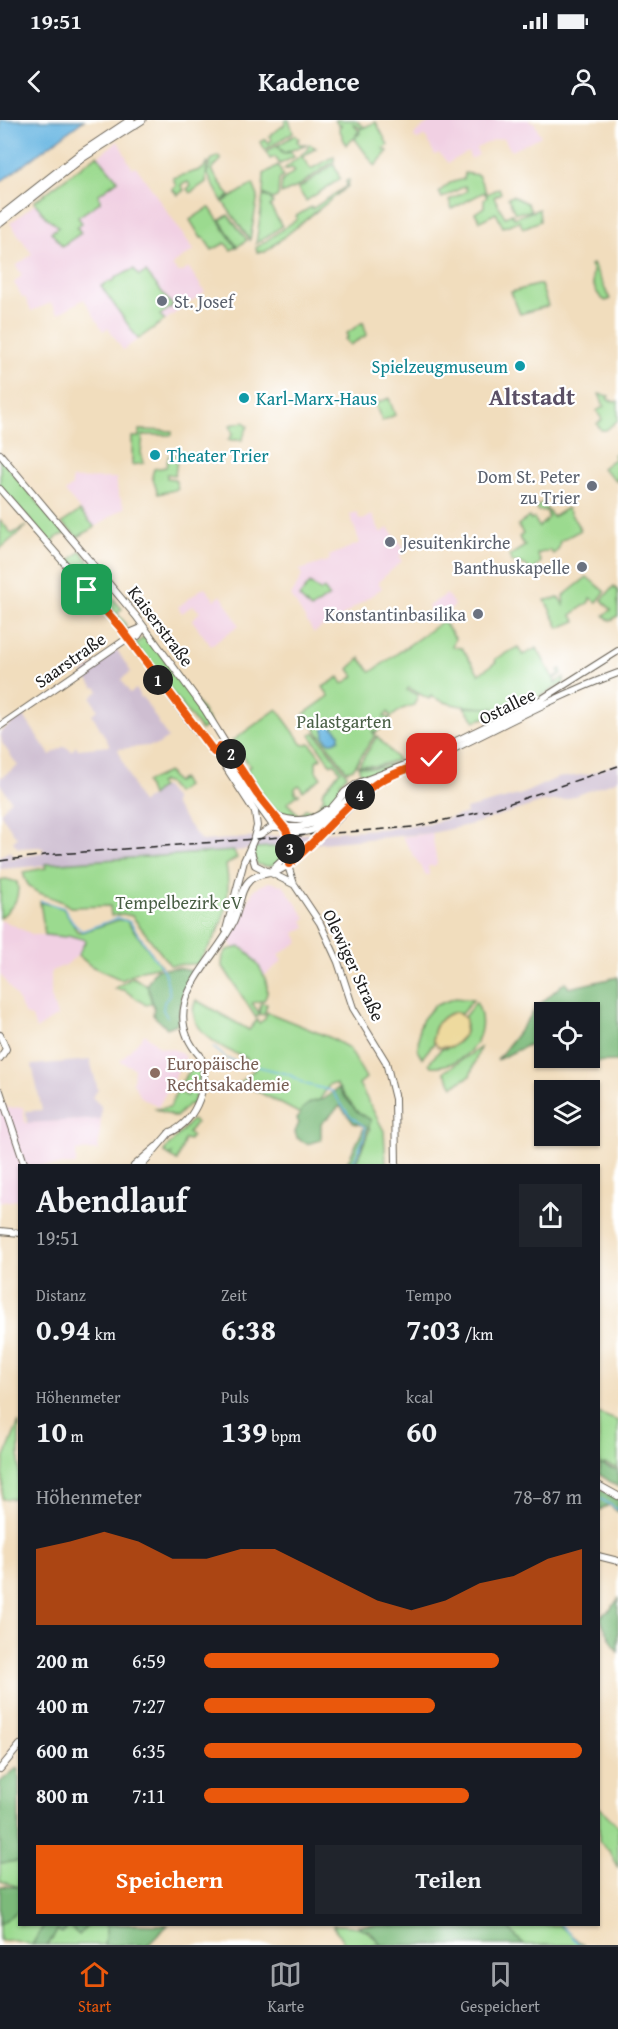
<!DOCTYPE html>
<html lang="de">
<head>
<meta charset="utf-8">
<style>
	:root { --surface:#171b24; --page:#20242c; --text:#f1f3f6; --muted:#9ea1a6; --line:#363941; --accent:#ea580c }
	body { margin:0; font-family:"Gentium Book Plus",serif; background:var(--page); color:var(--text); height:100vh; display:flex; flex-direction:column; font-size:22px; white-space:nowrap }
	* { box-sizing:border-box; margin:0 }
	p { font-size:20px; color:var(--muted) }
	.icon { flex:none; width:33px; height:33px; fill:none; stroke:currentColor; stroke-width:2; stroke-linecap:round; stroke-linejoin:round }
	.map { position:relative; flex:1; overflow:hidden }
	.drawer { position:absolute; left:18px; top:1044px; width:582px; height:762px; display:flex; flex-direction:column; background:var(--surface); border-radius:0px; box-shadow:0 2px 4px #0004 }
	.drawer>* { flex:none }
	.controls { position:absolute; left:534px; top:882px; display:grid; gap:12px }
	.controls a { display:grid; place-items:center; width:66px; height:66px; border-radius:0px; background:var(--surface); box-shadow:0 2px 4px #0004; font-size:30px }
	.pin { position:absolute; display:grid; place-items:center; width:51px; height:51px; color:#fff; margin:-26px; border-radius:12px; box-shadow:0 3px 9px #0006 }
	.km { position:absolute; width:30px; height:30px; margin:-15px; border-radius:50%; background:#222; color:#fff; font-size:16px; line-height:30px; text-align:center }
	.round { display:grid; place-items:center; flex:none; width:63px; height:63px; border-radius:0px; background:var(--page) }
	.summary { display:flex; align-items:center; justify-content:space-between; height:102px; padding:0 18px }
	h1 { font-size:33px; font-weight:700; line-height:45px }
	.figures { display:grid; grid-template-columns:repeat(3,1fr); gap:9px; height:102px; padding:6px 18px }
	.figures div { display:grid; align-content:center }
	.figures b { font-size:30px; font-weight:700 }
	.figures small { font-size:16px; font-weight:400 }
	.figures p { font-size:16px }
	.chart { height:168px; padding:12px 18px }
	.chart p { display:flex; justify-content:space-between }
	.chart svg { width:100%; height:108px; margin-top:6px; fill:var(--accent); opacity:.7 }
	.primary-button { display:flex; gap:12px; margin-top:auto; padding:12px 18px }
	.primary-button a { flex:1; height:69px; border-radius:0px; background:var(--accent); color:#fff; font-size:24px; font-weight:700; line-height:69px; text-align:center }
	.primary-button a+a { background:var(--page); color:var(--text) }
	ul { padding:0 18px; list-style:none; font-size:20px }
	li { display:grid; grid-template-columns:96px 72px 1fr; align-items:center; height:45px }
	li i { height:15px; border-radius:8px; background:var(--accent) }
	.status { display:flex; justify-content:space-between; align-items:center; height:42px; padding:0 30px; background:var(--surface); direction:ltr }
	.status svg { height:16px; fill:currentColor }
	header { display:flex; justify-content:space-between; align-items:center; height:78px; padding:0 18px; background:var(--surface); font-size:27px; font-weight:700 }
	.dock { display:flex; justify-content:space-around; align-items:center; height:84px; border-top:2px solid var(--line); background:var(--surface); font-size:16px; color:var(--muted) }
	.dock a { display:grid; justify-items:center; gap:3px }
	.dock .active { color:var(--accent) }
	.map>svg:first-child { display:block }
	.built { fill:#f1d0e3 }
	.industrial { fill:#cebed1 }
	.green { fill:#9bda8f; stroke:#5c7b56; stroke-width:1.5 }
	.forest { fill:#7cba7a; stroke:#4c6b4b; stroke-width:1.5 }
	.sand { fill:#eeda9e; stroke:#857b5d; stroke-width:1.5 }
	.water { fill:#68b6e2; stroke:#42697f; stroke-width:1.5 }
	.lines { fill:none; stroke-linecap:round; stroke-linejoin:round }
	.stream { stroke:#68b6e2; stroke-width:1.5 }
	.secondary-casing { stroke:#676054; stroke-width:8 }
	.primary-casing { stroke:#676054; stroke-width:9 }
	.secondary { stroke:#fff; stroke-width:6 }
	.primary { stroke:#fff; stroke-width:7 }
	.rail { stroke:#1c1c1c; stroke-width:1.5; stroke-dasharray:9 4.5; stroke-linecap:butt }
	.secondary-bridge-casing { stroke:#676054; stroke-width:8; stroke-linecap:butt }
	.secondary-bridge { stroke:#fff; stroke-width:6 }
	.route-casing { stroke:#fff; stroke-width:12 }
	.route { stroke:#ea580c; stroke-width:8 }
	.worship-dot { fill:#6b7280; stroke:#fff; stroke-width:2 }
	.culture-dot { fill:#0f9aa8; stroke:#fff; stroke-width:2 }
	.education-dot { fill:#8d6e63; stroke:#fff; stroke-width:2 }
	.labels { text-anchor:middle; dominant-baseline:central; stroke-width:4.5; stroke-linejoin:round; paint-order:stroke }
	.worship-label { font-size:18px; fill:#5b616d; stroke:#fff; text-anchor:end }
	.culture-label { font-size:18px; fill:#0d838f; stroke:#fff; text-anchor:start }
	.street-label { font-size:18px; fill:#1c1c1c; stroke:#fff }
	.park-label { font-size:18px; fill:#485e44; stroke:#fff }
	.education-label { font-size:18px; fill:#785e54; stroke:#fff; text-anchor:start }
	.district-label { font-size:24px; font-weight:bold; fill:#5b5066; stroke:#fff }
</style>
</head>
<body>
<div class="status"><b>19:51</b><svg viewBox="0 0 49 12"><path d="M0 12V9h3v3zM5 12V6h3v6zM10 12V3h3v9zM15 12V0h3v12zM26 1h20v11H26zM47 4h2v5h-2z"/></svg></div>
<header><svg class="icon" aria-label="back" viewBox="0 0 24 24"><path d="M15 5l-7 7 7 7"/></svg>Kadence<svg class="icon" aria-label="person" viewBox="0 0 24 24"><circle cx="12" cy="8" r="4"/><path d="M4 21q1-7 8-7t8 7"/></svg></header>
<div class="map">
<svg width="618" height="1825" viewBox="0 0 618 1825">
	<rect width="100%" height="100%" fill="#fff"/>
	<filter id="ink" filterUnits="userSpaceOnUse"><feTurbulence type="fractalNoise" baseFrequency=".0167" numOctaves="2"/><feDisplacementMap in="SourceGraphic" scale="12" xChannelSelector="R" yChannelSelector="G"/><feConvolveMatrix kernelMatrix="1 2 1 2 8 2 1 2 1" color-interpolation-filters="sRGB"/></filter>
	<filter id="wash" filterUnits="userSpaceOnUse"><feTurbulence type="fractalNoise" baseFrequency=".008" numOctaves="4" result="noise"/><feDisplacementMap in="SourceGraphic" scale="24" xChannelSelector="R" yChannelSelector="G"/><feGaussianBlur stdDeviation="1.35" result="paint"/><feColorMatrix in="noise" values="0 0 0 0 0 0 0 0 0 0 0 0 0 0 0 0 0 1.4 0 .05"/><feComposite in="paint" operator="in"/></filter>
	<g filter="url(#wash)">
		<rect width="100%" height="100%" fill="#f1ddbd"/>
		<path class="built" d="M433,0h96l2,3 3,-1 7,14 -30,15 -7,-13 -10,2 -18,8 3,7 -8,4 -3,-7 -20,11 -9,-10 -4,2 -10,-19 -7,4 -4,-2 1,-5z
			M118,21l14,27 4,-1 6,8 52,75 -22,15 5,7h5l7,-4 16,24 -82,58 -15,-22 -5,3 -19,-32 -26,15 -7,-11 -20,8 -6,-14 -2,1 -9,-15 8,-8 -6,-9 16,-12 -22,-31z
			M116,358l2,16 7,13 -30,20 -30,-35 7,-6v-7z
			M357,392l2,7 4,1 9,-5 9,18 7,-5 18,22 -7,7 3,4 -24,21 4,6 -40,28 2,4 -4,3 -5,-6 -21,16 -23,-37 11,-20 -2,-6 30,-10 -1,-4 31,-13 -10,-28z
			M204,467l11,13 6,-5 18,30 -28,21 -19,-26 8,-8 -7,-7 -11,8 -4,-6z
			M447,474l8,12 -21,14 -6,-14z
			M432,713l5,30 -2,3h-7l1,9h-3l-24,-38z
			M269,762l14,3 23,33 -3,2 3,7 -11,6 4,9 -21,13 4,6 -18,15 -17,-24 -13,-5 -5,-5 25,-53z
			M2,800l32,15h34l18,5 -8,15 -12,10 -15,6v25l6,20 -21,14 -4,-13 -7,-2 -8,-17 -17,-24v-52z
			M145,914l15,13 16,3 10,7 -28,50 -18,-11 -7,-13 1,-15 -14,-7z
			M5,985l2,3 16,-1 2,16 76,-4 -3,31 -22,1v14l-56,1 -1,34 -19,2v-96z"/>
		<path class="industrial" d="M117,530l14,22 -10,7 9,14 6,-4 5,9 2,-1 25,41 -11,7 -39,4 16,39 7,15 23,-17 10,12v7l27,36 190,-13 44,-6 32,-9 -1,-4 56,-15 35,-16 32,-4 29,-11v17l-54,20 -21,2 -70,22 -41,9 -198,18 -234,18v-13l10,-5 4,5 -7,3 37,-6 -1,-5 -5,-1 -20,1 -5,-6 4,-4 -17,-25 11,-13 -11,-16v-6l18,-12 -16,-23 -2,-11 23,-17 27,40 14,-9 8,5 4,-5 2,3 32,-3 -18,-32 6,-4 -7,-13 8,-6 -3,-4 -2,1 -11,-15z
			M90,940l8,30 -6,7 9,9v13l-74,4 -1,-12 16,-1 -10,-45z"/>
		<path class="green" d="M286,0h3l4,12 -28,18 -5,-8 5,-3 3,4 4,-3 -3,-4 15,-11z
			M335,0h20l10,7 -5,1 -7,-5 7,10 -5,1h4l-13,11 -7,-17 2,-3h-3z
			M376,2l12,23 -5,4 5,2 -13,15 -20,-27 5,-10z
			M295,15l4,4 -2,2 3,3h7l-23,9 -6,-8z
			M309,24l7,4 -14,9 9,12 23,-13v5l-37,26 -16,7 1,-13 13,-10 -3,-3 -9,2 24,-20z
			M277,25l6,9 8,-2 3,5 -14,7 -5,-7 -5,2 -4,-7z
			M97,35l21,25 -19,14 1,8 -22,15 4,6 -5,4 4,6 -19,13 -11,-14 8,-5 -13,-10 -12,-15z
			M218,36l3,4 -10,10 19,26 -8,5 -15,-28 4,-13z
			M207,41l-1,21 -16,11 -3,-4 4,-3 -3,-4 -7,3 3,5 -6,5 -6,-6 4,-3 -3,-8 30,-9z
			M334,44l6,15 -34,22 -8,-12z
			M278,45l5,12 -4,2 -1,17 -5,3 -10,-5 1,-20z
			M465,53l13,2 9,19 12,-6 2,5 -7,4 11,20 7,-3 2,4 25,-9 1,12 -17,7 -4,-7 -16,6 -7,-14 -16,8 -5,-8 9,-6v-8l3,-2 -3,-5 -32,17 -3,-9 18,-9 -2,-5 -23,12 -3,-6 11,-9 14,-4z
			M349,60l-1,6 -83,66h-8l-1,-4 41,-29 -1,-3 15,-9 1,2 35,-23 -1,-5z
			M253,64l5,12 -8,44 -27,-38z
			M263,76l7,2 3,5 -3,3 12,20 -26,18z
			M512,76l15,7 4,8 -16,2 -7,-15z
			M208,88h2l26,39 -5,3 -6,-7 -13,7 -9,-13 -2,1 -11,-18z
			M228,95l19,25 -10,7 -17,-27z
			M593,144l17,35 -4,2c-9,-4 -16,-19 -13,-30l-3,-6z
			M134,149l5,7 7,-4 27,34 -13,9 5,5 -27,19 -37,-53 9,-5 3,1 2,-4z
			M537,165h4l7,21 -28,8 -9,-22z
			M363,202l4,13 -17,10 -5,-6 3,-2 -2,-3z
			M599,274l10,2 -2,3 8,3 3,-1v19l-12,10h-5l-4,-6 5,-4 -5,-9 7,-5z
			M389,278l6,17 -13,6 -7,-17z
			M244,302l4,4 -6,14h-14l5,-6 -3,-9z
			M139,310l33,1v4h-29l-2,18 3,10 -12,2v-28h7z
			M618,331v31l-16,-14 13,-10 -2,-3z
			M178,334l-3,21 -8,-1v4l8,1 3,10 -20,5 -6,-18 2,-7 12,-2 3,-12z
			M0,338l65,76 -8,3 -6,7 -51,-58z
			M542,383l11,14 14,-9 14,22 -21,11 -2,9 -5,4 -3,-4 -13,4 4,8 -8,9 -10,-7 -11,-2 -3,-6 16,-10 -6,-9 4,-3 -5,-9 11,-8 2,3 3,-2 5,9 9,-9 -1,-7h-9l-2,-4z
			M80,391l15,16 -17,10 -16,-14z
			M0,400l12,14 15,-8 -27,23z
			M81,431l15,20 -1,7 27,31 -5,4 8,10 1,6 -59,-66z
			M587,457l18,15 -8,10 -7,-4 -1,4 -18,13 5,6 -17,7 -14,-28 14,-2 5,7 -1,-9z
			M310,463l10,8 4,-2 5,7 -18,13 -12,-12z
			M614,466l4,5v25l-8,5 -6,-6 7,-5 -9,-10z
			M443,501l12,17 -3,9 10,1 17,26 17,-12 -1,-3 23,-12 5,8 14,-7 16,30 7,-4 -2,-4 3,-1 1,5 -8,5 1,4 9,-6v6l-52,29 -2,-3 -9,-1 6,2 -32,11 -11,-14 31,1c-25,-1 -44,-1 -64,-12l-2,3 -20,-11 -2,2 11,5 -4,10 -12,4 -11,8 -3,-5 -4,5 7,1 -15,15 -4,-2 3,4 -22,34 -6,2 -43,-57 25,-18 -6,-9 16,-10 4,7 11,-8 -5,-7 11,-11 11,14z
			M147,515l56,76 7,13 -9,6 -66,-86z
			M277,589l26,36 7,-2 11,15 -5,3v10l5,7 -18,13 -4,-6 -4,3v5l4,1 -12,9 13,13 5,-7 10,1 9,-12 -2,-5 18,-22 -6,-8 -3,2 -21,-30 5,-3 32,43 -7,8 2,7c-46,49 -66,30 -96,-20l4,-4 -18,-25z
			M377,616l21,24 -22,6 -17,-1z
			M399,643l-50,23 -4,-2 17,-7 -4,-11 16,2z
			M168,652l8,10 6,-3 4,7 -10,7 -9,-11 -3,1 -2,-2 -4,3 3,3 -10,9 -5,-14z
			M286,726l1,7c-9,11 -16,17 -30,11l-5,-11 2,-5z
			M234,731l3,7 -11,7c7,40 -5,68 -29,99l-27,1 -38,-49 -9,-2 -12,2 -1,-10 -40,1c-19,-16 -41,-7 -47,-35l23,-4 -1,-4z
			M6,759l11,3c4,18 -5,25 -17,36v-38z
			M40,782l23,6 14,23 5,1 36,-12h8l35,46 -19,4 -20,10 -31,-14 -13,-11 8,-15 -18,-5 -2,2 -21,-2z
			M240,827c14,7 35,38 24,53l-12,3 7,10 2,-10 6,1 -3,11 -5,-1 -3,4 -34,-53 1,-9 4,-6z
			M133,857l14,9 5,17 -6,2 -22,-15 -10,-1z
			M455,878l18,2 -12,14c-17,-5 -31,13 -27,29l-12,15 -4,-6 1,-24 4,-9 11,-13z
			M196,880l53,30 8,-10 2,3 6,-4 2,-7 64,26 18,10 17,30 -7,6 25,47 2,34h-31l15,-36 -34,-45h-6l-22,34 -68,-36 15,-13 -10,-3 2,-8c-21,-7 -65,-29 -51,-58z
			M476,882c18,32 -11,67 -45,64l-2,-3 12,-14c17,-1 30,-16 23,-32z
			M480,928l-10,28 -17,10 -9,-14z
			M200,942l4,14 -12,29 -3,-1 -13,13 -20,-8 14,-2 7,-17 10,6 4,-8 -10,-5 11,-15 1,2 7,-4z
			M192,1000l4,3 -8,10 4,3 -3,4 -4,-1 -8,22 -6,-4 1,-3 -3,2 -5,-5z
			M598,1293l20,8v47l-12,-4 -7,1z
			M19,1302v76l-17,1 2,-40z
			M599,1687l19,19v42l-8,-16 -11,-11z
			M10,1741h9v26l-19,-6v-18z
			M19,1789l1,15 24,1 -12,20 -21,-5 -11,1v-17z
			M88,1805h19l-3,20h-56l9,-15 12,-4 10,9z
			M333,1805c23,0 33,1 48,20h-36z
			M505,1805h54l24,20h-59z"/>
		<path class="forest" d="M178,848l15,3 -9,18 -7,35 -10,4 -14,-13 1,-8 -7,-23 9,-15z
			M618,857v84l-71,2v-5h43v-46h-46v31h-12l-35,17 42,-55 26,-23 4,6z
			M338,968l18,23 15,9 -16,45h-9l19,-39 -11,-3 -14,-17 -19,18v16l-14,4 -10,-6 -2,-6 4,-9 -2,-4 5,-10 9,-7 13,-3z
			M599,1344l19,6v17l-19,-13z
			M598,1368l20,11v13l-9,-7 -10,5z
			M618,1479v54l-19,-36 11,-7z
			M17,1648l2,6v87l-19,2v-81z
			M0,1766l19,1 1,22 -20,15z
			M44,1805v-1l44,1 -9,10 -10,-9 -7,7 -5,-3 -9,15h-16z
			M107,1805v-1l61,1 -20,20h-44z
			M358,1805h147l19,20h-143l-11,-14 -8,-2z"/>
		<path class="sand" d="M456,892l10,7 -2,16 -12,12h-14l-5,-6c0,-15 8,-26 23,-29z"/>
		<path class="water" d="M0,0h84l-84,62z
			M328,602l11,11v6l-5,3h-6l-4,-6v-11z"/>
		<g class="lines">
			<path class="stream" d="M41,781l23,7 10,16 8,7 36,-13 12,4 35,51 5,22 -6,7 -1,8 4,7
				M213,927l14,12 61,15 17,10 27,7 17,24 16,12 -1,11 -12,28
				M598,1377l20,13
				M560,1804l20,21"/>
		</g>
	</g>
	<g filter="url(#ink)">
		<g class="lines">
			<g class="secondary-casing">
				<path id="secondary" d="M0,334l136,162 69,94 52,84 31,40
					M0,369l120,138 74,101 24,27 37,57 2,14 -4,15
					M128,518l10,-2 6,-9
					M0,606l128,-88 4,-6 12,-5
					M231,648l40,55
					M277,696c17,6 34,7 49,-6
					M338,699l28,-29
					M293,713c39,0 39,-26 66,-43 23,-14 52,-21 76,-32 61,-29 120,-62 183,-85
					M255,718l17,-11h27l16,-4 9,-6 21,-25 13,-9 55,-21 129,-63 76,-48
					M250,728l5,17 38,19
					M290,729l-1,20 5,15 26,39 18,39 15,46 33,54 9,37 1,67
					M270,752l18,-17
					M226,810l18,-69 6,-13
					M0,915l6,14 -6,9
					M200,936c-45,-50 12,-91 33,-133 7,-13 6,-33 17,-43 9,-8 20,-5 30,-10 11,-5 19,-15 28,-23
					M0,971l25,75
					M169,1013c28,-11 42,-52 31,-78
					M134,1046l22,-19
					M141,1046l29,-34
					M0,1111l20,2
					M598,1365l20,11
					M598,1436l20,5
					M0,1649l20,-24"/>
			</g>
			<g class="primary-casing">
				<path id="primary" d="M0,97l80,-63 51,-34
					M0,103l82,-65 60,-38"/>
			</g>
			<use href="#secondary" class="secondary"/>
			<use href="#primary" class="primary"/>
			<path class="rail" d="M0,741l45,-6 368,-28 77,-17 128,-44"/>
			<g class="secondary-bridge-casing">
				<path id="secondary-bridge" d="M288,714l2,15
					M308,727l30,-28
					M250,728l3,-7"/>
			</g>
			<use href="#secondary-bridge" class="secondary-bridge"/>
		</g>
	</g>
	<g class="lines" filter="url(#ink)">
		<g class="route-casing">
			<path id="route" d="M87,470l33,37 94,125 6,-6 7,2 30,46 29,36 4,12 -1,22c31,-25 55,-59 88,-81 14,-10 39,-16 55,-24"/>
		</g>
		<use href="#route" class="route"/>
	</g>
	<g class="worship-dot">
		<circle cx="162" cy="181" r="6"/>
		<circle cx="592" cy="366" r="6"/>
		<circle cx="390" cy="422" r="6"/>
		<circle cx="582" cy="447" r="6"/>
		<circle cx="478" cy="494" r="6"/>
	</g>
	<g class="culture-dot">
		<circle cx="520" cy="246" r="6"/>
		<circle cx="244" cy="278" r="6"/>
		<circle cx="155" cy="335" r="6"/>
	</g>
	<circle class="education-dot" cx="155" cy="953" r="6"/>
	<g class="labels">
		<g class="worship-label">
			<text x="174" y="181" text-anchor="start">St. Josef</text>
			<text x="580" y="356">Dom St. Peter<tspan x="580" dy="21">zu Trier</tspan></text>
			<text x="402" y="422" text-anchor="start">Jesuitenkirche</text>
			<text x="570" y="447">Banthuskapelle</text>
			<text x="466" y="494">Konstantinbasilika</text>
		</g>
		<g class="culture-label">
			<text x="508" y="246" text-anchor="end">Spielzeugmuseum</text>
			<text x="256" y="278">Karl-Marx-Haus</text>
			<text x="167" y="335">Theater Trier</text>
		</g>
		<g class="street-label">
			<text transform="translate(161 506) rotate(53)">Kaiserstraße</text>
			<text transform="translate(70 540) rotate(-35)">Saarstraße</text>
			<text transform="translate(507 586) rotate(-26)">Ostallee</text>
			<text transform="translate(354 845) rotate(65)">Olewiger Straße</text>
		</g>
		<g class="park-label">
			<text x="344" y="601">Palastgarten</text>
			<text x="179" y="782">Tempelbezirk eV</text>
		</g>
		<g class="education-label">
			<text x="167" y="943">Europäische<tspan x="167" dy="21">Rechtsakademie</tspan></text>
		</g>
		<g class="district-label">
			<text x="532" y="276">Altstadt</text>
		</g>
	</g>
</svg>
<div class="controls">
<a><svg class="icon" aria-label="locate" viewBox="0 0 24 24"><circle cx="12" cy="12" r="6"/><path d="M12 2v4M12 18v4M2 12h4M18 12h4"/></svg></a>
<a><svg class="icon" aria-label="layers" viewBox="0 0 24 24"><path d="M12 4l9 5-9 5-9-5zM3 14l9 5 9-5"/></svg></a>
</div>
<div class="pin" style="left:87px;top:470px;background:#1e9e55"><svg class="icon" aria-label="arrive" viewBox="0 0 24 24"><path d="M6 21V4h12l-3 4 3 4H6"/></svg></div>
<div class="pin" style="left:432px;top:639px;background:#d93025"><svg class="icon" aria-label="check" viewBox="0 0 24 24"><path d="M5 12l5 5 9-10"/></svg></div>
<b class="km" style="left:158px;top:560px">1</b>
<b class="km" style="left:231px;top:634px">2</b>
<b class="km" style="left:290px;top:729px">3</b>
<b class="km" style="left:360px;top:675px">4</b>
<section class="drawer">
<div class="summary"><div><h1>Abendlauf</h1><p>19:51</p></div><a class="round"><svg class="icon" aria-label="share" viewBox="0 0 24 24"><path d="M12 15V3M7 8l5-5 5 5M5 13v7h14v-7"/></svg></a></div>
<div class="figures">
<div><p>Distanz</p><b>0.94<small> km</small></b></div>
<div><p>Zeit</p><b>6:38</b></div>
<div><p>Tempo</p><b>7:03<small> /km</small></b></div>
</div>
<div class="figures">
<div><p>Höhenmeter</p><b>10<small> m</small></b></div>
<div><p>Puls</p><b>139<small> bpm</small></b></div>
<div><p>kcal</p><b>60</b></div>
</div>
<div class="chart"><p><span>Höhenmeter</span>78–87 m</p>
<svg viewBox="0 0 160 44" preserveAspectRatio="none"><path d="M0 44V13L10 10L20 6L30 10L40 17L50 17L60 13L70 13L80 20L90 27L100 34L110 38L120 34L130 27L140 24L150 17L160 13V44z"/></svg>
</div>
<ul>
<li><b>200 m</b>6:59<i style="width:78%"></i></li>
<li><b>400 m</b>7:27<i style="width:61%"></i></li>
<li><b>600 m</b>6:35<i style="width:100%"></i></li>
<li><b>800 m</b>7:11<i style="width:70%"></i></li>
</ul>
<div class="primary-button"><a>Speichern</a><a>Teilen</a></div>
</section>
</div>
<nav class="dock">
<a class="active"><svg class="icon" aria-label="home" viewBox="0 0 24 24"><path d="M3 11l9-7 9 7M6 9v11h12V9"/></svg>Start</a>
<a><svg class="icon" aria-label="map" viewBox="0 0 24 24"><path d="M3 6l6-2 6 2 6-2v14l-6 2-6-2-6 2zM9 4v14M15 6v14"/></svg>Karte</a>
<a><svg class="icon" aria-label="saved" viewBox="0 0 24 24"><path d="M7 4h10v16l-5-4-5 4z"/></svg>Gespeichert</a>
</nav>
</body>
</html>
